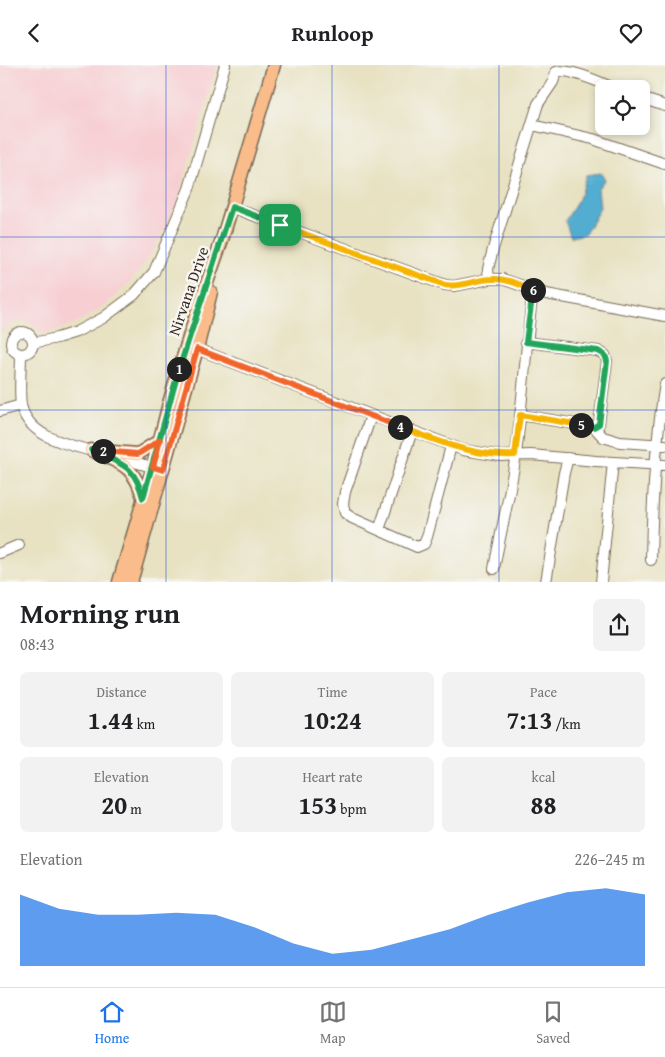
<!DOCTYPE html>
<html lang="en">
<head>
<meta charset="utf-8">
<style>
	:root { --surface:#fff; --page:#f2f2f2; --text:#202124; --muted:#757577; --line:#e0e0e0; --accent:#1a73e8 }
	body { margin:0; font-family:"Gentium Book Plus",serif; background:var(--page); color:var(--text); height:100vh; display:flex; flex-direction:column; font-size:19px; white-space:nowrap }
	* { box-sizing:border-box; margin:0 }
	p { font-size:16px; color:var(--muted) }
	.icon { flex:none; width:28px; height:28px; fill:none; stroke:currentColor; stroke-width:2; stroke-linecap:round; stroke-linejoin:round }
	.map { position:relative; height:517px; overflow:hidden }
	.side { display:flex; flex-direction:column; background:var(--surface); flex:1 }
	.side>* { flex:none }
	.buttons { position:absolute; left:595px; top:15px; display:grid; gap:10px }
	.buttons a { display:grid; place-items:center; width:55px; height:55px; border-radius:8px; background:var(--surface); box-shadow:0 2px 8px #0003; font-size:25px }
	.pin { position:absolute; display:grid; place-items:center; width:42px; height:42px; color:#fff; margin:-21px; border-radius:10px; box-shadow:0 2px 8px #0006 }
	.km { position:absolute; width:25px; height:25px; margin:-12px; border-radius:50%; background:#222; color:#fff; font-size:14px; line-height:25px; text-align:center }
	.round { display:grid; place-items:center; flex:none; width:52px; height:52px; border-radius:8px; background:var(--page) }
	.head { display:flex; align-items:center; justify-content:space-between; height:85px; padding:0 20px }
	h1 { font-size:28px; font-weight:600; line-height:38px }
	.metrics { display:grid; grid-template-columns:repeat(3,1fr); gap:8px; height:85px; padding:5px 20px }
	.metrics div { display:grid; align-content:center; border-radius:8px; background:var(--page); text-align:center }
	.metrics b { font-size:25px; font-weight:600 }
	.metrics small { font-size:14px; font-weight:400 }
	.metrics p { font-size:14px }
	.chart { height:140px; padding:10px 20px }
	.chart p { display:flex; justify-content:space-between }
	.chart svg { width:100%; height:90px; margin-top:5px; fill:var(--accent); opacity:.7 }
	header { display:flex; justify-content:space-between; align-items:center; height:65px; padding:0 20px; background:var(--surface); font-size:22px; font-weight:600 }
	.tab-bar { display:flex; justify-content:space-around; align-items:center; height:70px; border-top:1px solid var(--line); background:var(--surface); font-size:14px; color:var(--muted) }
	.tab-bar a { display:grid; justify-items:center; gap:2px }
	.tab-bar .current { color:var(--accent) }
	.map>svg:first-child { display:block }
	.built { fill:#f7cfd3 }
	.water { fill:#53add1; stroke:#476c78 }
	.lines { fill:none; stroke-linecap:round; stroke-linejoin:round }
	.minor-casing { stroke:#786a57; stroke-width:12 }
	.major-casing { stroke:#786a57; stroke-width:15 }
	.minor { stroke:#fff; stroke-width:10 }
	.major { stroke:#f9bc8a; stroke-width:12 }
	.split-1-casing { stroke:#fff; stroke-width:10 }
	.split-2-casing { stroke:#fff; stroke-width:10 }
	.split-3-casing { stroke:#fff; stroke-width:10 }
	.split-4-casing { stroke:#fff; stroke-width:10 }
	.split-5-casing { stroke:#fff; stroke-width:10 }
	.split-6-casing { stroke:#fff; stroke-width:10 }
	.split-7-casing { stroke:#fff; stroke-width:10 }
	.split-1 { stroke:#22a559; stroke-width:6 }
	.split-2 { stroke:#22a559; stroke-width:6 }
	.split-3 { stroke:#f0652b; stroke-width:6 }
	.split-4 { stroke:#f0652b; stroke-width:6 }
	.split-5 { stroke:#f5b400; stroke-width:6 }
	.split-6 { stroke:#22a559; stroke-width:6 }
	.split-7 { stroke:#f5b400; stroke-width:6 }
	.grid { fill:none; stroke:#1d4ed8; stroke-width:1; stroke-opacity:0.55 }
	.labels { text-anchor:middle; dominant-baseline:central; stroke-width:5; stroke-linejoin:round; paint-order:stroke }
	.street-label { font-size:16px; fill:#3b2a1e; stroke:#f6f6f2 }
</style>
</head>
<body>
<header><svg class="icon" aria-label="back" viewBox="0 0 24 24"><path d="M15 5l-7 7 7 7"/></svg>Runloop<svg class="icon" aria-label="heart" viewBox="0 0 24 24"><path d="M12 20l-8-8c-3-5 5-10 8-4 3-6 11-1 8 4z"/></svg></header>
<div class="map">
<svg width="665" height="517" viewBox="0 0 665 517">
	<rect width="100%" height="100%" fill="#f6f6f2"/>
	<filter id="ink" filterUnits="userSpaceOnUse"><feTurbulence type="fractalNoise" baseFrequency=".02" numOctaves="2"/><feDisplacementMap in="SourceGraphic" scale="10" xChannelSelector="R" yChannelSelector="G"/><feConvolveMatrix kernelMatrix="1 2 1 2 8 2 1 2 1" color-interpolation-filters="sRGB"/></filter>
	<filter id="wash" filterUnits="userSpaceOnUse"><feTurbulence type="fractalNoise" baseFrequency=".0096" numOctaves="4" result="noise"/><feDisplacementMap in="SourceGraphic" scale="20" xChannelSelector="R" yChannelSelector="G"/><feGaussianBlur stdDeviation="1.12" result="paint"/><feColorMatrix in="noise" values="0 0 0 0 0 0 0 0 0 0 0 0 0 0 0 0 0 1.4 0 .05"/><feComposite in="paint" operator="in"/></filter>
	<g filter="url(#wash)">
		<rect width="100%" height="100%" fill="#e8e2c2"/>
		<path class="built" d="M0,0h217l-38,132 -9,22 -21,38 -18,24 -16,16 -19,15 -24,13 -29,9 -9,-9 -12,-4 -13,3 -9,10z"/>
		<path class="water" d="M601,108l4,6 -7,9 2,20 -15,26 -14,3 -6,-16 14,-22 7,-24z"/>
	</g>
	<g filter="url(#ink)">
		<g class="lines">
			<g class="minor-casing">
				<path id="minor" d="M641,33l24,8
					M532,60l61,14 72,25
					M231,142l214,78 9,1 35,-7h13l44,15 119,22
					M489,214l-1,-10 5,-20 45,-145 15,-22 3,-10c12,-5 47,12 60,17
					M11 278a11 11 0 1 1 22 0a11 11 0 1 1-22 0Z
					M33,278l24,-5 19,-6 27,-14 31,-23 20,-23 35,-83 36,-124
					M197,284l266,101 38,6 30,-1 65,6 69,4
					M21,289c0,15 -2,36 0,51 7,33 49,40 75,47
					M0,346l21,-6
					M520,350l74,12 5,-3 8,-63 -2,-6 -7,-4 -72,-9
					M371,351l-26,76 -2,12 2,9 7,5 65,29 7,-3 3,-7 24,-91
					M594,362l9,10 17,5 45,3
					M113,391l46,13
					M379,465l33,-99
					M0,488l19,-8
					M651,495c1,-59 4,-118 14,-176
					M494,504c7,-39 17,-78 22,-116 7,-55 10,-109 17,-163
					M546,517l18,-109 4,-15
					M601,517l12,-120"/>
			</g>
			<g class="major-casing">
				<path id="major" d="M91,385c29,14 42,13 52,47
					M101,386l37,3 22,-14
					M119,517l34,-115 16,-64 28,-92 25,-71 52,-175
					M131,517l66,-233 14,-57"/>
			</g>
			<use href="#minor" class="minor"/>
			<use href="#major" class="major"/>
		</g>
	</g>
	<g class="lines" filter="url(#ink)">
		<g class="split-1-casing">
			<path id="split-1" d="M179,304l53,-162 48,18"/>
		</g>
		<g class="split-2-casing">
			<path id="split-2" d="M103,386l-12,-1c29,14 43,13 52,48l36,-129"/>
		</g>
		<g class="split-3-casing">
			<path id="split-3" d="M103,386l35,3 22,-14 -7,27 10,3 33,-117"/>
		</g>
		<g class="split-4-casing">
			<path id="split-4" d="M196,288l1,-4 203,78"/>
		</g>
		<g class="split-5-casing">
			<path id="split-5" d="M400,362c38,14 74,30 115,28l5,-40 61,10"/>
		</g>
		<g class="split-6-casing">
			<path id="split-6" d="M533,225l-7,52 72,9 7,4 2,6 -8,63 -5,3 -13,-2"/>
		</g>
		<g class="split-7-casing">
			<path id="split-7" d="M280,160l165,60c16,3 31,-6 47,-6 14,-1 28,6 41,11"/>
		</g>
		<use href="#split-1" class="split-1"/>
		<use href="#split-2" class="split-2"/>
		<use href="#split-3" class="split-3"/>
		<use href="#split-4" class="split-4"/>
		<use href="#split-5" class="split-5"/>
		<use href="#split-6" class="split-6"/>
		<use href="#split-7" class="split-7"/>
	</g>
	<path class="grid" d="M166,0v517M332,0v517M499,0v517M0,172h665M0,345h665"/>
	<g class="labels">
		<g class="street-label">
			<text transform="translate(188 226) rotate(-71)">Nirvana Drive</text>
		</g>
	</g>
</svg>
<div class="buttons">
<a><svg class="icon" aria-label="locate" viewBox="0 0 24 24"><circle cx="12" cy="12" r="6"/><path d="M12 2v4M12 18v4M2 12h4M18 12h4"/></svg></a>
</div>
<div class="pin" style="left:280px;top:160px;background:#1e9e55"><svg class="icon" aria-label="arrive" viewBox="0 0 24 24"><path d="M6 21V4h12l-3 4 3 4H6"/></svg></div>
<b class="km" style="left:179px;top:304px">1</b>
<b class="km" style="left:103px;top:386px">2</b>
<b class="km" style="left:400px;top:362px">4</b>
<b class="km" style="left:581px;top:360px">5</b>
<b class="km" style="left:533px;top:225px">6</b>
</div>
<section class="side">
<div class="head"><div><h1>Morning run</h1><p>08:43</p></div><a class="round"><svg class="icon" aria-label="share" viewBox="0 0 24 24"><path d="M12 15V3M7 8l5-5 5 5M5 13v7h14v-7"/></svg></a></div>
<div class="metrics">
<div><p>Distance</p><b>1.44<small> km</small></b></div>
<div><p>Time</p><b>10:24</b></div>
<div><p>Pace</p><b>7:13<small> /km</small></b></div>
</div>
<div class="metrics">
<div><p>Elevation</p><b>20<small> m</small></b></div>
<div><p>Heart rate</p><b>153<small> bpm</small></b></div>
<div><p>kcal</p><b>88</b></div>
</div>
<div class="chart"><p><span>Elevation</span>226–245 m</p>
<svg viewBox="0 0 160 44" preserveAspectRatio="none"><path d="M0 44V9L10 16L20 19L30 19L40 18L50 19L60 25L70 33L80 38L90 36L100 31L110 26L120 19L130 13L140 8L150 6L160 9V44z"/></svg>
</div>
</section>
<nav class="tab-bar">
<a class="current"><svg class="icon" aria-label="home" viewBox="0 0 24 24"><path d="M3 11l9-7 9 7M6 9v11h12V9"/></svg>Home</a>
<a><svg class="icon" aria-label="map" viewBox="0 0 24 24"><path d="M3 6l6-2 6 2 6-2v14l-6 2-6-2-6 2zM9 4v14M15 6v14"/></svg>Map</a>
<a><svg class="icon" aria-label="saved" viewBox="0 0 24 24"><path d="M7 4h10v16l-5-4-5 4z"/></svg>Saved</a>
</nav>
</body>
</html>
